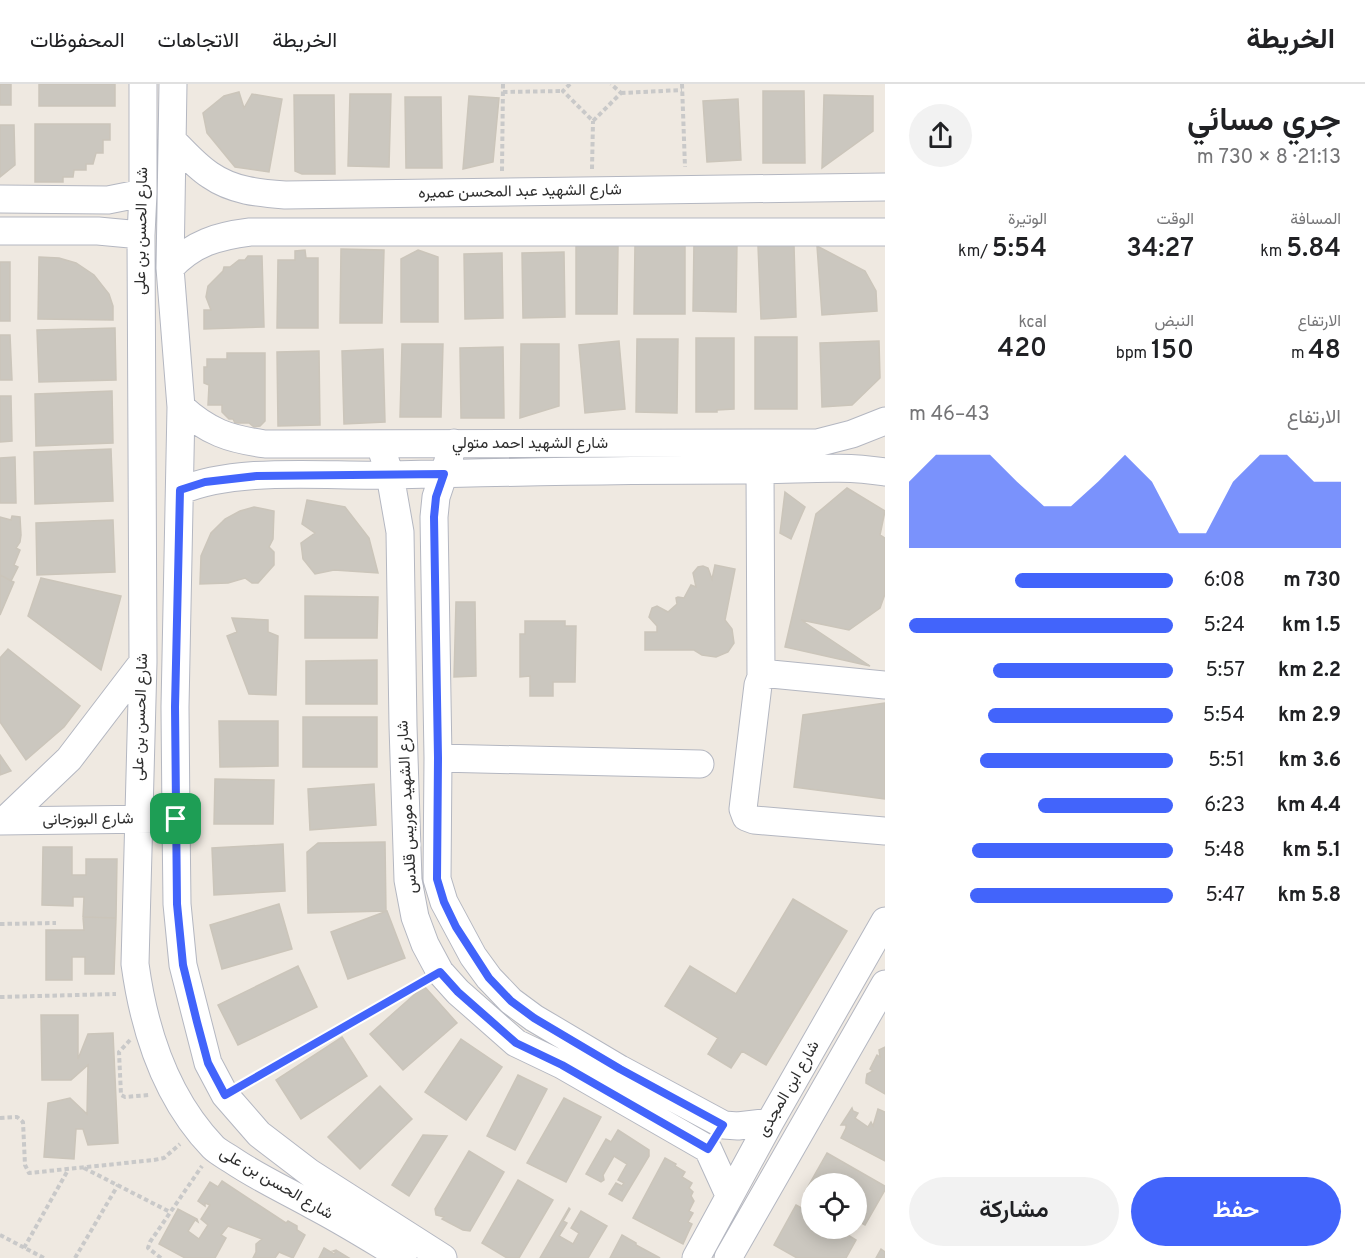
<!DOCTYPE html>
<html lang="ar">
<head>
<meta charset="utf-8">
<style>
	:root { --surface:#fff; --page:#f2f2f2; --text:#202124; --muted:#757577; --line:#e0e0e0; --accent:#4264fb }
	body { margin:0; font-family:Overpass,Vazirmatn,sans-serif; background:var(--page); color:var(--text); direction:rtl; height:100vh; display:flex; flex-direction:column; font-size:22px; white-space:nowrap }
	* { box-sizing:border-box; margin:0 }
	p { font-size:20px; color:var(--muted) }
	.icon { flex:none; width:33px; height:33px; fill:none; stroke:currentColor; stroke-width:2; stroke-linecap:round; stroke-linejoin:round }
	.map { position:relative; flex:1; overflow:hidden; direction:ltr }
	.drawer { display:flex; flex-direction:column; background:var(--surface); width:480px }
	.drawer>* { flex:none }
	.fabs { position:absolute; left:801px; top:1089px; display:grid; gap:12px }
	.fabs a { display:grid; place-items:center; width:66px; height:66px; border-radius:50%; background:var(--surface); box-shadow:0 3px 15px #0003; font-size:30px }
	.pin { position:absolute; display:grid; place-items:center; width:51px; height:51px; color:#fff; margin:-26px; border-radius:12px; box-shadow:0 3px 9px #0006 }
	.round { display:grid; place-items:center; flex:none; width:63px; height:63px; border-radius:32px; background:var(--page) }
	.summary { display:flex; align-items:center; justify-content:space-between; height:102px; padding:0 24px }
	h1 { font-size:33px; font-weight:600; line-height:45px }
	.figures { display:grid; grid-template-columns:repeat(3,1fr); gap:9px; height:102px; padding:6px 24px }
	.figures div { display:grid; align-content:center }
	.figures b { font-size:26px; font-weight:600 }
	.figures small { font-size:16px; font-weight:400 }
	.figures p { font-size:16px }
	.chart { height:168px; padding:12px 24px }
	.chart p { display:flex; justify-content:space-between }
	.chart svg { width:100%; height:108px; margin-top:6px; fill:var(--accent); opacity:.7 }
	.action { display:flex; gap:12px; margin-top:auto; padding:12px 24px }
	.action a { flex:1; height:69px; border-radius:36px; background:var(--accent); color:#fff; font-size:24px; font-weight:600; line-height:69px; text-align:center }
	.action a+a { background:var(--page); color:var(--text) }
	ul { padding:0 24px; list-style:none; font-size:20px }
	li { display:grid; grid-template-columns:96px 72px 1fr; align-items:center; height:45px }
	li i { height:15px; border-radius:8px; background:var(--accent) }
	header { display:flex; align-items:center; gap:36px; box-sizing:border-box; height:84px; padding:0 30px; background:var(--surface); border-bottom:2px solid var(--line) }
	header strong { font-size:28px }
	nav { display:flex; gap:33px; margin-inline-start:auto; font-size:21px }
	main { display:flex; flex:1; min-height:0 }
	.map>svg:first-child { display:block }
	.building { fill:#cbc7bf; stroke:#cbc5ba; stroke-width:1.5 }
	.lines { fill:none; stroke-linecap:round; stroke-linejoin:round }
	.minor-casing { stroke:#b4b7c1; stroke-width:29 }
	.path { stroke:#c9c9c9; stroke-width:4; stroke-dasharray:4.5 3; stroke-linecap:butt }
	.minor { stroke:#fff; stroke-width:27 }
	.route-casing { stroke:#fff; stroke-width:12 }
	.route { stroke:#4264fb; stroke-width:8 }
	.labels { text-anchor:middle; dominant-baseline:central; stroke-width:5; stroke-linejoin:round; paint-order:stroke }
	.street-label { font-size:16px; fill:#2e2e2e; stroke:#fff }
</style>
</head>
<body>
<header>
<strong>الخريطة</strong>
<nav><a>الخريطة</a><a>الاتجاهات</a><a>المحفوظات</a></nav>
</header>
<main>
<section class="drawer">
<div class="summary"><div><h1>جري مسائي</h1><p>21:13 · 8 × 730 m</p></div><a class="round"><svg class="icon" aria-label="share" viewBox="0 0 24 24"><path d="M12 15V3M7 8l5-5 5 5M5 13v7h14v-7"/></svg></a></div>
<div class="figures">
<div><p>المسافة</p><b>5.84<small> km</small></b></div>
<div><p>الوقت</p><b>34:27</b></div>
<div><p>الوتيرة</p><b>5:54<small> /km</small></b></div>
</div>
<div class="figures">
<div><p>الارتفاع</p><b>48<small> m</small></b></div>
<div><p>النبض</p><b>150<small> bpm</small></b></div>
<div><p>kcal</p><b>420</b></div>
</div>
<div class="chart"><p><span>الارتفاع</span>43–46 m</p>
<svg viewBox="0 0 160 44" preserveAspectRatio="none"><path d="M0 44V17L10 6L20 6L30 6L40 17L50 27L60 27L70 17L80 6L90 17L100 38L110 38L120 17L130 6L140 6L150 17L160 17V44z"/></svg>
</div>
<ul>
<li><b>730 m</b>6:08<i style="width:60%"></i></li>
<li><b>1.5 km</b>5:24<i style="width:100%"></i></li>
<li><b>2.2 km</b>5:57<i style="width:68%"></i></li>
<li><b>2.9 km</b>5:54<i style="width:70%"></i></li>
<li><b>3.6 km</b>5:51<i style="width:73%"></i></li>
<li><b>4.4 km</b>6:23<i style="width:51%"></i></li>
<li><b>5.1 km</b>5:48<i style="width:76%"></i></li>
<li><b>5.8 km</b>5:47<i style="width:77%"></i></li>
</ul>
<div class="action"><a>حفظ</a><a>مشاركة</a></div>
</section>
<div class="map">
<svg width="885" height="1174" viewBox="0 0 885 1174">
	<rect width="100%" height="100%" fill="#efe9e1"/>
	<path class="building" d="M0,0h11v21h-11z
		M39,0h76v22h-76z
		M763,7h41l1,72h-42z
		M239,8l5,16 8,-14 30,5 -13,73 -34,-5 -28,-34 -4,-20 21,-17z
		M350,10h41l-2,73 -41,-1z
		M294,11h40l1,79h-33l-7,-3z
		M824,11l49,1v35l-51,37z
		M469,12l30,2 -6,64 -30,7z
		M405,13h36l1,71h-36z
		M738,15l3,61 -34,2 -4,-61z
		M35,40h75v16h-7v13h-7l-3,11h-7v6h-12l-1,7h-10v5h-28z
		M0,41h14l1,40 -15,12z
		M694,157l43,1 -1,70 -43,-1z
		M635,160l50,1v69h-51z
		M794,161l2,72 -35,2 -3,-73z
		M576,162h42l-1,68h-41z
		M817,162l48,25 11,20 1,20 -55,4z
		M341,165l43,1 -2,73h-42z
		M305,166l1,8h12v70h-41l1,-68h17v-9z
		M418,166l20,7v65h-37v-63z
		M564,168l1,65 -42,1 -1,-65z
		M502,169l1,65 -38,1 -1,-65z
		M248,172h14l2,71 -60,2v-19h7l-5,-13 2,-11 15,-15 1,-4h6l9,-7h6z
		M39,173l20,1 17,5 18,12 15,19 4,12v14l-75,-1z
		M0,178h10v59h-10z
		M115,244l1,52 -77,2 -2,-52z
		M0,251h10l2,45h-12z
		M755,253h42v72h-42z
		M696,254h38v71l-17,1v2h-21z
		M637,255h41l-1,74 -41,-1z
		M619,257l6,68 -40,4 -6,-68z
		M879,257l1,37 -28,27 -30,2 -2,-64z
		M402,260h41l-2,73h-41z
		M521,260h38v62l-39,12z
		M503,263l1,71h-43l-1,-70z
		M383,265l2,73 -41,2 -2,-73z
		M319,267l1,74 -42,1 -1,-74z
		M227,269h38v68l-5,5 -6,1 -5,-4h-14l-2,-4h-4l-7,-7v-7h-14l1,-20 -5,-2v-16h3v-8h20z
		M112,307l1,52 -77,3 -1,-52z
		M0,312h11l1,45 -12,1z
		M111,365l2,52 -78,3 -1,-52z
		M15,373l1,46h-16v-45z
		M847,404l38,23 -5,24 5,3v56l-5,14 -31,22 -48,-10 69,46 -85,-19 31,-133z
		M785,408l20,15 -14,32 -11,-6z
		M307,416l38,7 24,31 9,35 -44,-3 -19,4 -12,-15 -2,-16 14,-10 -13,-9z
		M254,423l20,4 -1,28 -4,8 5,5v13l-16,18h-6l-7,-5 -17,5 -28,1 1,-28 10,-23 14,-14 15,-8z
		M12,432l8,1 1,18 -1,7 -4,6 4,2 -6,15 4,2 -7,14 -11,-6v-58l11,3z
		M113,436l2,52 -78,3 -1,-52z
		M715,481l20,4 -10,51 7,9 2,14 -6,9 -12,5 -14,-2 -8,-5h-49v-18h12v-6l-8,-9 3,-9 5,-2 11,6 9,-8 -1,-6 2,-1 6,1 7,-13 5,2 -3,-14 5,-6 5,-1 5,2 4,11z
		M0,491l14,7 -14,33z
		M41,494l80,18 -20,74 -73,-54z
		M305,512l73,1 -1,41h-72z
		M456,518h19l1,74 -22,1z
		M232,534l36,2v12l10,4 -2,59 -27,-1 -22,-58 10,-4z
		M525,537h40v5h11l-1,56h-22v14h-23v-20l-10,1v-43h5z
		M8,565l72,57 -16,21 -38,33 -26,-38v-64z
		M377,576v44h-71v-43z
		M885,619v96l-91,-12 9,-72z
		M303,633h74v50h-74z
		M219,637h59v45l-58,1z
		M0,671l11,16 -11,4z
		M215,695l59,1 -1,44h-59z
		M374,700l2,41 -66,5 -2,-41z
		M385,758l1,69 -78,2 -1,-61 11,-9z
		M283,760l2,47 -71,4 -2,-47z
		M43,763h29v28h14v-16h31l-1,59 -33,-1 1,-20h-11v9l-31,-1z
		M793,815l54,32 -81,134 -24,-14 -11,17 -23,-14 10,-16 -53,-32 25,-40 46,28z
		M279,820l13,45 -70,20 -12,-44z
		M387,827l18,47 -57,21 -17,-47z
		M83,833l33,1 -2,56h-29v-17h-13v23h-26v-50h38z
		M298,882l19,41 -79,38 -20,-40z
		M424,902l33,37 -54,47 -33,-36z
		M41,931h37v44l10,-25 25,-1 5,110 -30,2 -5,-16h-7l-2,30 -30,-2 4,-54 22,-5 17,16 1,-49 -17,15h-29z
		M342,953l25,39 -66,43 -25,-39z
		M461,955l41,28 -36,53 -41,-28z
		M885,963v47l-19,-11v-3l1,-6 6,-3 -3,-2 7,-14 3,2 -1,-7z
		M518,991l29,14 -32,61 -28,-14z
		M380,1002l32,33 -52,50 -32,-32z
		M564,1014l37,19 -35,65 -39,-19z
		M852,1024l1,3 5,2 -3,5 13,9 3,-5 2,4 5,-17 7,3v49l-44,-23 5,-10v-3h-5z
		M618,1046l31,20v6l-27,45 -13,-7 7,-11 6,3 2,-3 -6,-3 9,-16 -13,-8 -11,19 1,5 -3,2 -15,-8 20,-35 5,3z
		M423,1051l24,1 -38,60 -17,-11z
		M469,1067l35,21 -34,59 -7,-1 -21,-11 2,-2 -8,-2 -1,-6z
		M827,1069l58,33v4l-20,35 -9,-5v-36h-44v11l-7,-3z
		M665,1074l11,6 -1,2 10,6 -3,5 10,6 -3,5 4,4 -2,4 3,5 -5,10 4,2 -5,9 4,2 -9,20 -50,-26z
		M518,1096l35,20 -34,58h-12l-25,-15z
		M222,1097l64,42 2,-2 9,5v4l8,5 -12,23 -14,-6 -4,6h-22l3,-6v-8l6,-5 -34,-13 -7,9 5,3 -11,20h-30l-26,-14 19,-35 19,10 1,3 -3,-2 -7,11 11,8 9,-14 -7,-6 9,-14 -5,-2v3l-7,-5 12,-19 8,5z
		M796,1121l16,9v14h25l19,12 -10,18h-49l-23,-13z
		M569,1124l1,1 -7,12 4,2 -8,13 14,8 6,-11 -8,-5 10,-17 26,15 -19,32h-48z
		M622,1151l14,8v2l24,13h-50z
		M324,1164l10,6 2,-2 -3,-1 3,-1 13,8h-30z
		M881,1165l4,3v6h-9z"/>
	<g class="lines">
		<g class="minor-casing">
			<path id="minor" d="M143,0v109l-2,42 2,427 -8,302c9,66 30,133 78,183 5,5 13,9 19,13 25,17 53,30 80,45 31,16 61,35 91,53
				M173,0l-3,184 11,139 -6,300 1,112 1,85 6,61 25,98 17,32 34,39 51,39 133,85
				M172,56c12,12 24,26 38,35 23,16 49,18 75,20l600,-8
				M0,115l108,1 35,-7
				M0,147h98l43,4
				M170,184c23,-25 48,-32 80,-36h635
				M181,323c27,25 48,32 84,37l552,-1 35,-9 33,-13
				M454,359l-18,54 -2,20 4,241 -1,121 7,23 29,54 16,22 22,23 23,17 86,51 104,56 14,1 32,-4
				M380,361l10,30 10,57 3,194 5,154 7,37 10,27 15,28 18,20 58,51 46,22 146,84 21,46
				M760,386l1,207
				M180,407c57,-25 149,-14 211,-16 118,-3 236,-5 354,-5 49,1 91,-6 140,2
				M885,601l-114,-11 -10,3 -3,8 -15,124 3,8 8,3 131,11
				M438,674l262,6
				M0,737l156,-2
				M4,737l65,-62 74,-97
				M696,1174l74,-136 115,-201
				M728,1174l157,-274"/>
		</g>
		<path class="path" d="M570,0l-7,7 30,30 28,-28 -10,-9
			M682,0l3,83
			M503,8l60,-1
			M621,9l61,-3
			M592,85l1,-48
			M502,87l1,-87
			M0,840l56,-1
			M0,913l116,-3
			M130,956l-11,12 2,43 4,2 24,-2
			M244,1000l176,-100
			M0,1034l17,-1 6,5 2,43 4,8 125,-13 10,-2 16,-14
			M84,1084l86,44
			M0,1151l44,23
			M24,1164l44,-78
			M75,1174l43,-73
			M161,1174l-13,-10 2,-6 52,-76"/>
		<use href="#minor" class="minor"/>
	</g>
	<g class="lines">
		<g class="route-casing">
			<path id="route" d="M444,390l-8,23 -2,20 4,241 -1,121 7,23 12,25 33,51 22,23 23,17 86,51 103,56 -15,24 -146,-84 -46,-22 -58,-51 -18,-20 -215,123 -17,-32 -11,-41 -14,-57 -6,-61 -2,-197 5,-217 25,-8 52,-6z"/>
		</g>
		<use href="#route" class="route"/>
	</g>
	<g class="labels">
		<g class="street-label">
			<text transform="translate(520 108) rotate(-1)">شارع الشهيد عبد المحسن عميره</text>
			<text transform="translate(142 147) rotate(-89)">شارع الحسن بن على</text>
			<text x="530" y="360">شارع الشهيد احمد متولي</text>
			<text transform="translate(141 633) rotate(-88)">شارع الحسن بن على</text>
			<text transform="translate(408 723) rotate(-93)">شارع الشهيد موريس قلدس</text>
			<text transform="translate(88 736) rotate(-1)">شارع البوزجانى</text>
			<text transform="translate(789 1005) rotate(-60)">شارع ابن المجدى</text>
			<text transform="translate(276 1100) rotate(30)">شارع الحسن بن على</text>
		</g>
	</g>
</svg>
<div class="fabs">
<a><svg class="icon" aria-label="locate" viewBox="0 0 24 24"><circle cx="12" cy="12" r="6"/><path d="M12 2v4M12 18v4M2 12h4M18 12h4"/></svg></a>
</div>
<div class="pin" style="left:176px;top:735px;background:#1e9e55"><svg class="icon" aria-label="arrive" viewBox="0 0 24 24"><path d="M6 21V4h12l-3 4 3 4H6"/></svg></div>
</div>
</main>
</body>
</html>
